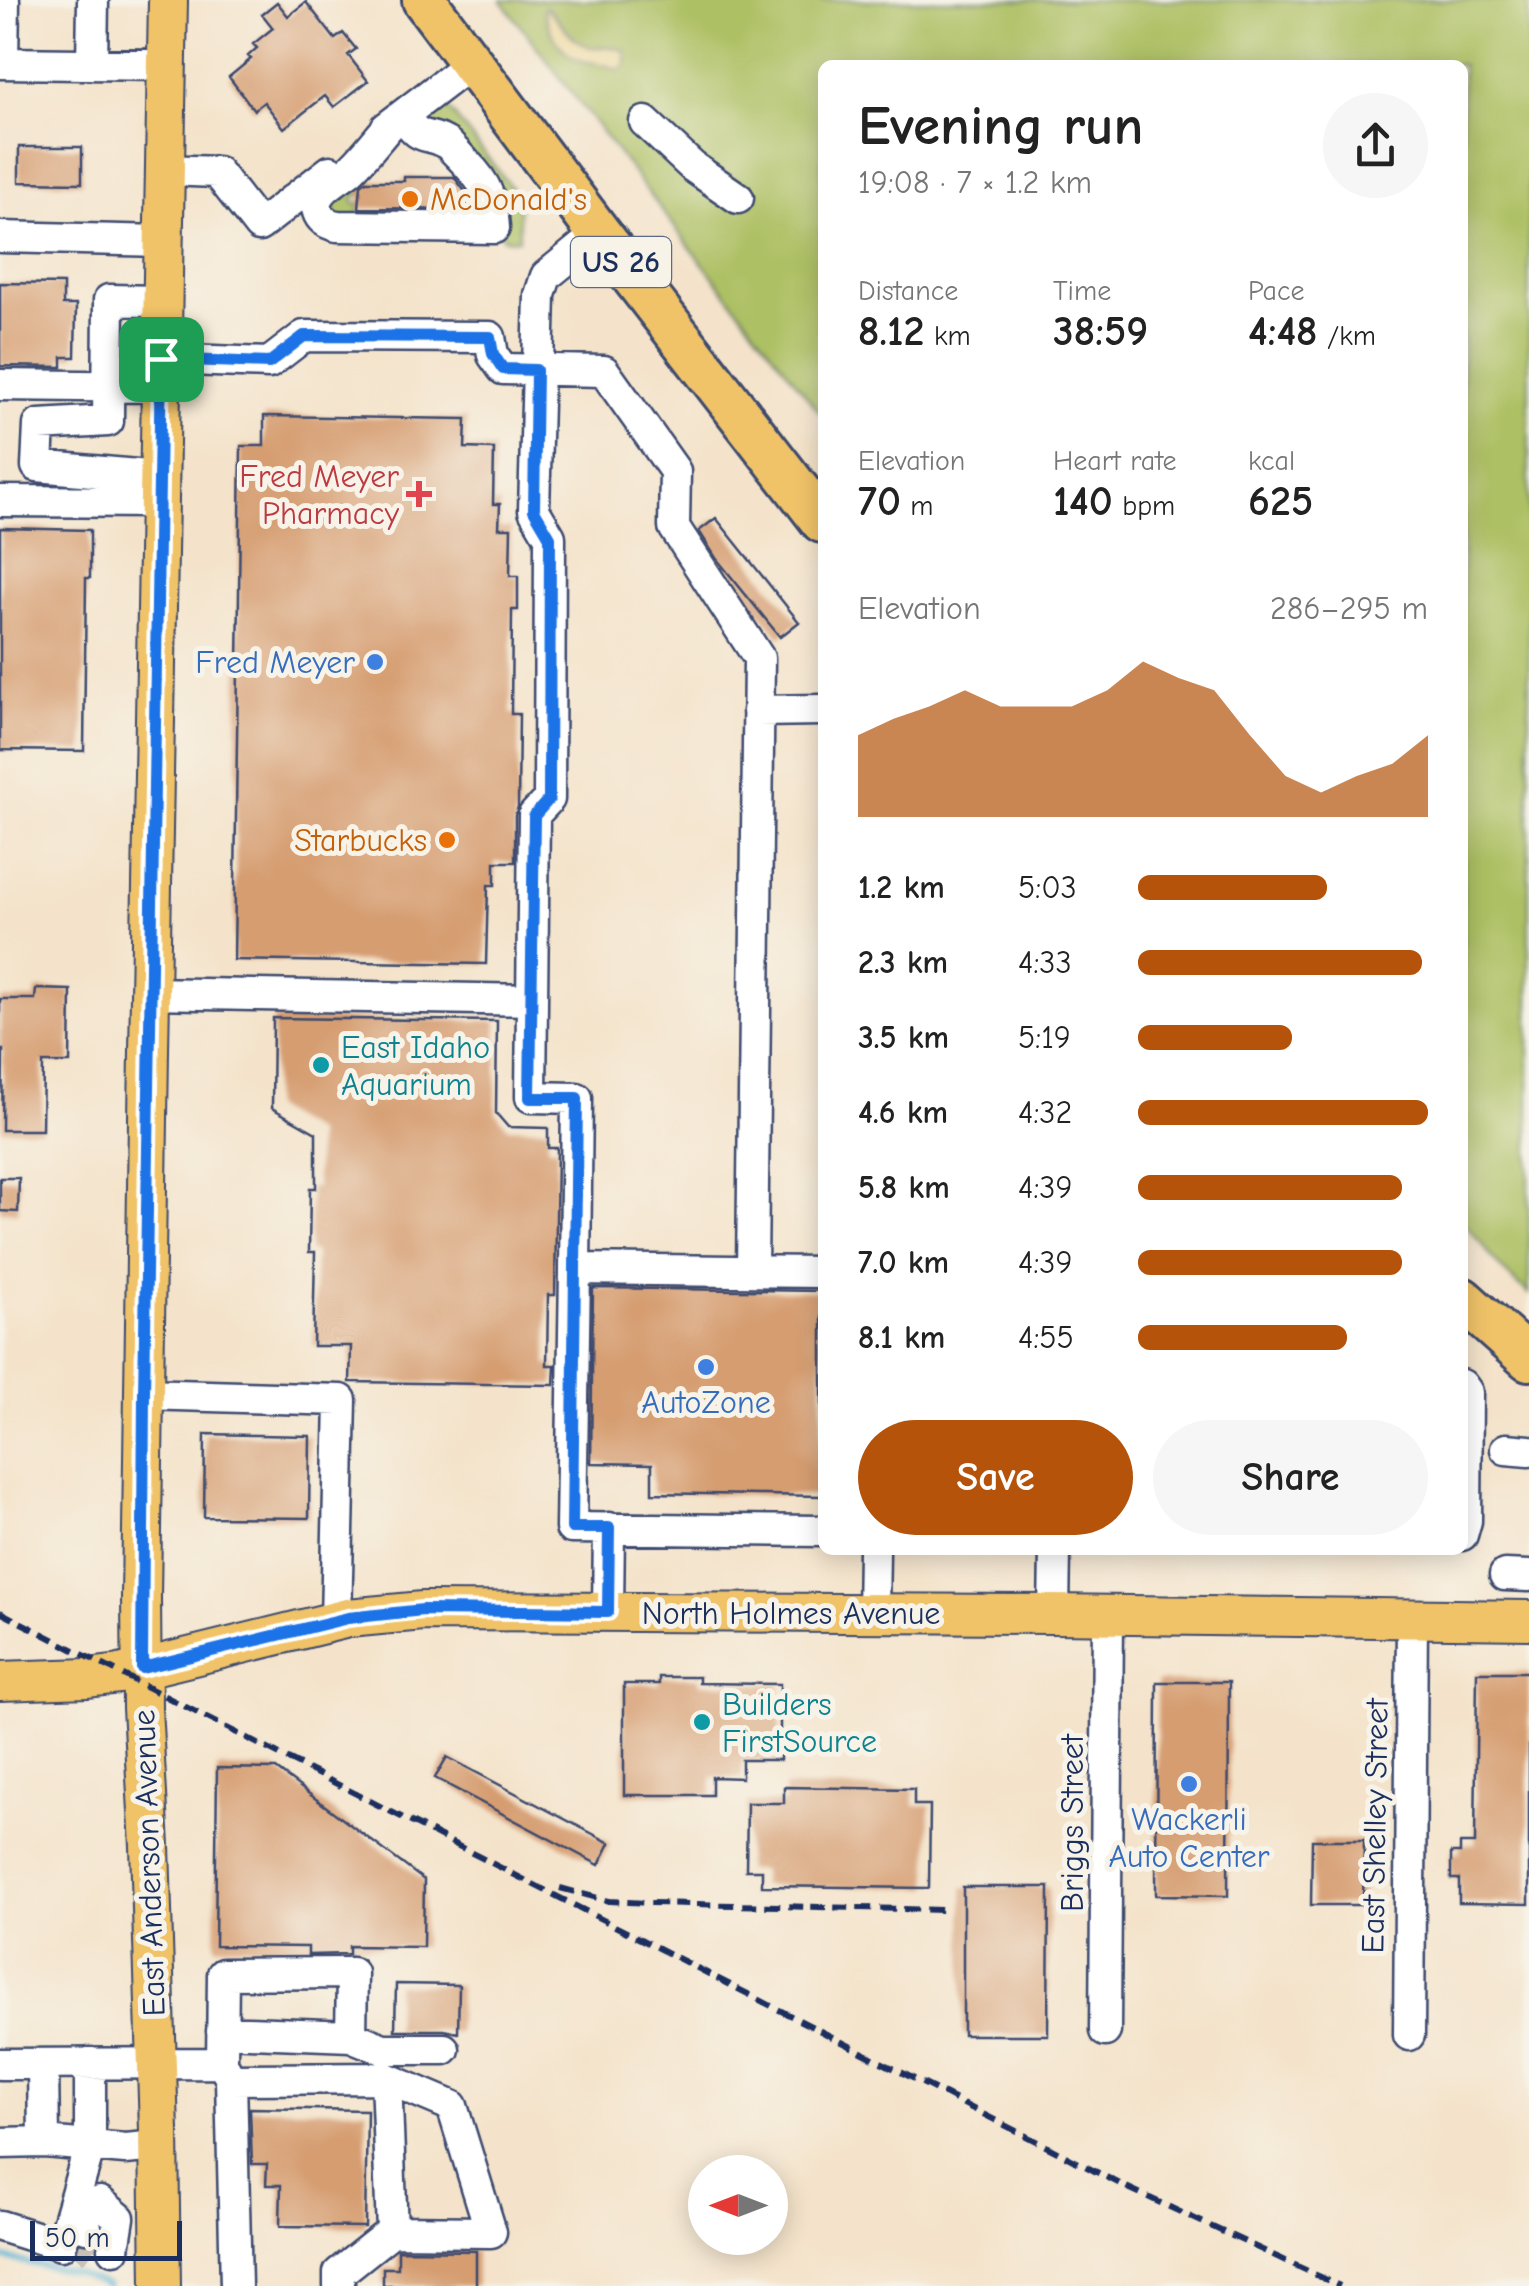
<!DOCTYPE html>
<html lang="en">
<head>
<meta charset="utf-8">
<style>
	:root { --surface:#fff; --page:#f6f6f6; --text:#222; --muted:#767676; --accent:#b45309 }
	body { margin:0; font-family:"Comic Neue",sans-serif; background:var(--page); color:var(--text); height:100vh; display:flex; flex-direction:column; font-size:38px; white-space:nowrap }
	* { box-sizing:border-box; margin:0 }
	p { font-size:32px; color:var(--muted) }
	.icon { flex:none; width:55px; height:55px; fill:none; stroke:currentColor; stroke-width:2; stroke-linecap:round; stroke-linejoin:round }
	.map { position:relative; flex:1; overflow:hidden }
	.details { position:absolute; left:818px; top:60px; width:650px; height:1495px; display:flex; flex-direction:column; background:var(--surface); border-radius:15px; box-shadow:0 5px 25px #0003 }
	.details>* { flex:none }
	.needle { width:65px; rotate:270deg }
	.buttons { position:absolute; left:688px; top:2155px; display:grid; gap:20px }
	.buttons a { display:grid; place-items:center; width:100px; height:100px; border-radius:50%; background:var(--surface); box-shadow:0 5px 25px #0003; font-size:50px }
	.scale { position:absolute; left:30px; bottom:25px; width:152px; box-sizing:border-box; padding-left:10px; border:5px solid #1b2f5e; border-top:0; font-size:28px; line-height:35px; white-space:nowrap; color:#1b2f5e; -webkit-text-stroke:8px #f7f3e8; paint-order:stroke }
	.pin { position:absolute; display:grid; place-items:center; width:85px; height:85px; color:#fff; margin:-42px; border-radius:20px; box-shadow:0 5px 15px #0006 }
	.round { display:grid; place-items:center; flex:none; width:105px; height:105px; border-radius:52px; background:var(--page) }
	.overview { display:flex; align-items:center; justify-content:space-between; height:170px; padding:0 40px }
	h1 { font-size:55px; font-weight:700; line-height:75px }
	.figures { display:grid; grid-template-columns:repeat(3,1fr); gap:15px; height:170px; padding:10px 40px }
	.figures div { display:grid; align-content:center }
	.figures b { font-size:42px; font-weight:700 }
	.figures small { font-size:28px; font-weight:400 }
	.figures p { font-size:28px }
	.chart { height:280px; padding:20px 40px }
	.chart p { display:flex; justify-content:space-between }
	.chart svg { width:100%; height:180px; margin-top:10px; fill:var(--accent); opacity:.7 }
	.action { display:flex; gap:20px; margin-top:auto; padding:20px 40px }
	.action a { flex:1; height:115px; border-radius:60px; background:var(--accent); color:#fff; font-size:40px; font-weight:700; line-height:115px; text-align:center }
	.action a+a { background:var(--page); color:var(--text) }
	ul { padding:0 40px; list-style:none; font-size:32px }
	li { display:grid; grid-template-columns:160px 120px 1fr; align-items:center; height:75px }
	li i { height:25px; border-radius:12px; background:var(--accent) }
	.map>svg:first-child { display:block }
	.green { fill:#adc064; stroke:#647861; stroke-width:2.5 }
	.sand { fill:#eeda9e; stroke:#84847e; stroke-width:2.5 }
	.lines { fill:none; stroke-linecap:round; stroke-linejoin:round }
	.stream { stroke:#52b0d1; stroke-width:6 }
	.building { fill:#d69d71 }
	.minor-tunnel { stroke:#c9bfb4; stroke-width:30; stroke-dasharray:30 15; stroke-linecap:butt }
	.minor-casing { stroke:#3c4a6e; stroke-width:35 }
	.major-casing { stroke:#3c4a6e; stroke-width:42 }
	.highway-casing { stroke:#3c4a6e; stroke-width:48 }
	.minor { stroke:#fff; stroke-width:30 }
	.major { stroke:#f0c369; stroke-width:38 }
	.highway { stroke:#f0c369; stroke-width:42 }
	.rail { stroke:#1b2f5e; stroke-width:6; stroke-dasharray:15 8; stroke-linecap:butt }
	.route-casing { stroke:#fff; stroke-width:20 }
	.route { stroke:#1a73e8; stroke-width:12 }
	.food-dot { fill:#e8710a; stroke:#f7f3e8; stroke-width:4 }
	.health-dot { fill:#e0444e; stroke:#f7f3e8; stroke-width:4 }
	.shop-dot { fill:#3f7fe0; stroke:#f7f3e8; stroke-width:4 }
	.culture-dot { fill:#0f9aa8; stroke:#f7f3e8; stroke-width:4 }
	.labels { text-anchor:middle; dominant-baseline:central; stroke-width:10; stroke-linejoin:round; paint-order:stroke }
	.shield { fill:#f7f3e8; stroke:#5d6a87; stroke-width:2.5 }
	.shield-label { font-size:30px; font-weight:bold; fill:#1b2f5e }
	.food-label { font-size:32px; fill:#c56008; stroke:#f7f3e8; text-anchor:start }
	.health-label { font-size:32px; fill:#be3a42; stroke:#f7f3e8; text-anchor:end }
	.shop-label { font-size:32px; fill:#366cbe; stroke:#f7f3e8 }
	.culture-label { font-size:32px; fill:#0d838f; stroke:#f7f3e8; text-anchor:start }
	.street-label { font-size:32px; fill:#1b2f5e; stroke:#f7f3e8 }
</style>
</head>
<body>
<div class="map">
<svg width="1529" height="2286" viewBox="0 0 1529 2286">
	<rect width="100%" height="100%" fill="#f7f3e8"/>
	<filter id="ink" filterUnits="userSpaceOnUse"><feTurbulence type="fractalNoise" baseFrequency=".01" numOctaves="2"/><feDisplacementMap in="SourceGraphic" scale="20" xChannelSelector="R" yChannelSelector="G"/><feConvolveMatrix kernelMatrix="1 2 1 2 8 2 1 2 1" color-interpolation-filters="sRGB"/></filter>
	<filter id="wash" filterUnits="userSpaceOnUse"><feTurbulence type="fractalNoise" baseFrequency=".0048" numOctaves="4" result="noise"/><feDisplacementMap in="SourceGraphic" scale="40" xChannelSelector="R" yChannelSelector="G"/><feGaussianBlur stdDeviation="2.25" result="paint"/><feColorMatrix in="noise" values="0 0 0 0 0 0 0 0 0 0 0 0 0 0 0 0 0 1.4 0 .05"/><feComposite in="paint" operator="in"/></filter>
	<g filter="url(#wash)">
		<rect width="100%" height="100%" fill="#f4e3ca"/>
		<path class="green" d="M501,0h1028v1294l-27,-24 -39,-49 -1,-1156h-640v350l-129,-164z
			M444,103l75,94v42l-15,-1 -76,-114 -1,-7z
			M348,181h13v14l-7,1v7h5v17h-21l-13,-22z"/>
		<path class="sand" d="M546,7c14,13 25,35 45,40 12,2 22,-1 34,4l1,14 -8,5c-11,-6 -19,-6 -31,-8 -24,-4 -40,-31 -43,-53z"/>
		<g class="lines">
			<path class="stream" d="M0,2257l76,16 32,13"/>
		</g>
		<g id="blocks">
			<path class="building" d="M277,2l11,14 18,-14 29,37 8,-6 13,16 -8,6 20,26 -34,26 -9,-11 -41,32 -20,-26 -10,8 -25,-33 22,-18 -3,-3 9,-8 -4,-4 20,-16 -11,-14z
				M19,147h63v36l-63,-1z
				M404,177h50l13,17v15l-108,-1 2,-23 5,-4h38z
				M0,283l63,1v21h13l-1,52h-13v10l-62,-1z
				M264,416l202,3 -1,29 29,1 -1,55h7l-1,24h12l-1,48h8v34h-6l-1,104h8l-1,93 -3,8v47h-20v23h-7l-2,79 -252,-4 7,-514h23z
				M716,518l83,104 -19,15 -64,-79 -17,-27z
				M0,528l90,2v48h-4l-2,173 -84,-1z
				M36,989l35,1 -1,73h-27l-1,67h-40l1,-80h-3v-51h35z
				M273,1018l224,3 -1,92 12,14 40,1v20h9l-2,147h-7l-1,70h8l-1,20 -204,-3 1,-36h-38l2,-94h-6l1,-64h6v-55l-44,-25z
				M0,1178h19l-1,34 -18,-1z
				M593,1288l229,3v205l-170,-3v-29l-61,-1z
				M205,1434l105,2 -1,82 -105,-1z
				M1477,1672h52v232l-70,-1v-24h-8v-26h9v-9h15z
				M659,1677h40v6l81,1v76h-38v18l-30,-1v18h-88v-111h35z
				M1157,1682h72l-1,214 -72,-1z
				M447,1757l163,86 -11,22 -164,-87z
				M217,1768l59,1 148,111 -1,67 -74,-1v8l-41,1v-8l-93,-1z
				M784,1787l130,2v16h16l-1,83 -167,-2v-16h-16l1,-67h37z
				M1312,1840h52l-1,65h-52z
				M963,1887h86l-1,148h-85z
				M396,1984l63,1 -1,48 -14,-3h-49z
				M250,2108l117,2 -2,117 -85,-1 1,-41h-15l1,-21h-15z
				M398,2250l78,1v35h-93v-18h15z"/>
		</g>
	</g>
	<g filter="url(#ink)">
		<use href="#blocks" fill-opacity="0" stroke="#3c4a6e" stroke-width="2.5"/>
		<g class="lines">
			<path class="minor-tunnel" d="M78,2239l15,13"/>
			<g class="minor-casing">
				<path id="minor" d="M0,63l167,2
					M3,63l1,-63
					M92,64l1,-64
					M645,122l48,45 45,31
					M388,127c-12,14 -24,30 -38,43 -12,10 -40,22 -32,42 3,9 10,12 19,14l157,2c-3,-45 -16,-52 -46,-84 -24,-14 -26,0 -45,-29
					M386,128l85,-65
					M165,170l52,2 42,54 71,-55
					M599,233l-53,43 -6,19 -6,215 16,27 -1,262 -15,16 -3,282 46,1 -2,171 247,3
					M0,237l163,4
					M161,359l108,4 35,-27 186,1 3,18 10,14 101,2 71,100 -1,56 85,131 -7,613
					M0,385l160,2
					M159,477l-122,-11 2,-41 69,-4 1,-121 52,1
					M0,501l158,1
					M758,711l64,-1
					M150,993l382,7
					M575,1269l-4,259 251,3
					M1462,1385l5,7 -1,129 -4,14
					M143,1394l198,6 -5,221
					M1506,1449l23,2
					M1505,1575l24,1
					M608,1612l1,-84
					M873,1614l1,-64
					M1054,1614l1,-64
					M1105,2031l3,-416
					M1409,2035l3,-417
					M351,2036l32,13h61
					M222,2063l9,16 5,207
					M0,2064l222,-1 1,-89 129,-1 -1,63 -129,-5
					M43,2064l1,78
					M386,2078l66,28 39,126 -99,-1
					M231,2079l155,-1 6,153 -53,42v13
					M0,2143l44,-1 81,7 34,-3
					M0,2226l61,19 29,-99v-83
					M86,2227l-11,-9 25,-16 19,16 -5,31"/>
			</g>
			<g class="major-casing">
				<path id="major" d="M0,1681l88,-3 32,-4 228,-56 75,-7 631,3 475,6
					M161,2286l-2,-155 -9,-285 -8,-138 -1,-111 8,-546 19,-1051"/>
			</g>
			<g class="highway-casing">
				<path id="highway" d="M424,0l175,233 223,288
					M1462,1299l67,60"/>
			</g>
			<use href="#minor" class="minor"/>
			<use href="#major" class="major"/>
			<use href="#highway" class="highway"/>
			<path class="rail" d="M0,1612l1124,574 216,100
				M560,1888l49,13 41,2 293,7"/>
		</g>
	</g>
	<g class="lines" filter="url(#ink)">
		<g class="route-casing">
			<path id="route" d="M304,336l186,1 3,17 10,15 33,1 -2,140 16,27 -1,262 -15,17 -4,282h47l-5,430h37l-1,84 -185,-2 -75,8 -206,50 2,-274 17,-1035 108,4z"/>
		</g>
		<use href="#route" class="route"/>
	</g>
	<g class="food-dot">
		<circle cx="410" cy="199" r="10"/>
		<circle cx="447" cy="840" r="10"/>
	</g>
	<path class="health-dot" d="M414 479h10v10h10v10h-10v10h-10v-10h-10v-10h10z"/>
	<g class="shop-dot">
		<circle cx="375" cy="662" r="10"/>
		<circle cx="706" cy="1367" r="10"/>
		<circle cx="1189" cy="1784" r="10"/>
	</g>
	<g class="culture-dot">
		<circle cx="321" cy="1065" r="10"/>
		<circle cx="702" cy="1722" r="10"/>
	</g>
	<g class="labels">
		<rect class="shield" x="571" y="237" width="100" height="50" rx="8"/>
		<g class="shield-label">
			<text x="621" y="262">US 26</text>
		</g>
		<g class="food-label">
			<text x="430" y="199">McDonald's</text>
			<text x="427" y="840" text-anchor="end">Starbucks</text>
		</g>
		<g class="health-label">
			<text x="399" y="476">Fred Meyer<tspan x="399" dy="37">Pharmacy</tspan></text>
		</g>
		<g class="shop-label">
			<text x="355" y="662" text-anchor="end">Fred Meyer</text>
			<text x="706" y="1402">AutoZone</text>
			<text x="1189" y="1819">Wackerli<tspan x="1189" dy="37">Auto Center</tspan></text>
		</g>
		<g class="culture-label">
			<text x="341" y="1047">East Idaho<tspan x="341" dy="37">Aquarium</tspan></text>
			<text x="722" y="1704">Builders<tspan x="722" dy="37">FirstSource</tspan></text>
		</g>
		<g class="street-label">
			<text x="791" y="1613">North Holmes Avenue</text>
			<text transform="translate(1072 1823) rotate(-90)">Briggs Street</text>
			<text transform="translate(1375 1826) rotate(-89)">East Shelley Street</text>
			<text transform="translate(149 1863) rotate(-92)">East Anderson Avenue</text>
		</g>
	</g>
</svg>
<div class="buttons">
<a><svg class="needle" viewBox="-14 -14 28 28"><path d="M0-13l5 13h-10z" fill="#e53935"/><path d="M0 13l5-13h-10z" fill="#767676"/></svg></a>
</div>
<div class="scale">50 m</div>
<div class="pin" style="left:161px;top:359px;background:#1e9e55"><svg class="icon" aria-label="arrive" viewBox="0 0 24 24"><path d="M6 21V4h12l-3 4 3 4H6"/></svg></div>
<section class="details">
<div class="overview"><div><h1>Evening run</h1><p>19:08 · 7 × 1.2 km</p></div><a class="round"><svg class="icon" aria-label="share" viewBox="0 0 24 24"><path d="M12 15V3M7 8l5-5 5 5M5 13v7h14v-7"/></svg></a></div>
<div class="figures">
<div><p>Distance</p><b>8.12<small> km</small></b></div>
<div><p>Time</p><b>38:59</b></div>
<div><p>Pace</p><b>4:48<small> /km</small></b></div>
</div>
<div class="figures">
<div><p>Elevation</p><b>70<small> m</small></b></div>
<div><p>Heart rate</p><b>140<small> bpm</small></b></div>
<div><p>kcal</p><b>625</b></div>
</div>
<div class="chart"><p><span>Elevation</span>286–295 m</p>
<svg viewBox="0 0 160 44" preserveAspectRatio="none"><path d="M0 44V24L10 20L20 17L30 13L40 17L50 17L60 17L70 13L80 6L90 10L100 13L110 24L120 34L130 38L140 34L150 31L160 24V44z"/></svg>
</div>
<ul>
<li><b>1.2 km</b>5:03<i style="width:65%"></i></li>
<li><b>2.3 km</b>4:33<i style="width:98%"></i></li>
<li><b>3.5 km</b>5:19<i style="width:53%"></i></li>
<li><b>4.6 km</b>4:32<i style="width:100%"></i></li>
<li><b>5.8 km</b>4:39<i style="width:91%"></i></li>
<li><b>7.0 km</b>4:39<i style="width:91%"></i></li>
<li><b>8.1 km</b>4:55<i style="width:72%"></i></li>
</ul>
<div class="action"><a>Save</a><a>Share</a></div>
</section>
</div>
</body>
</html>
